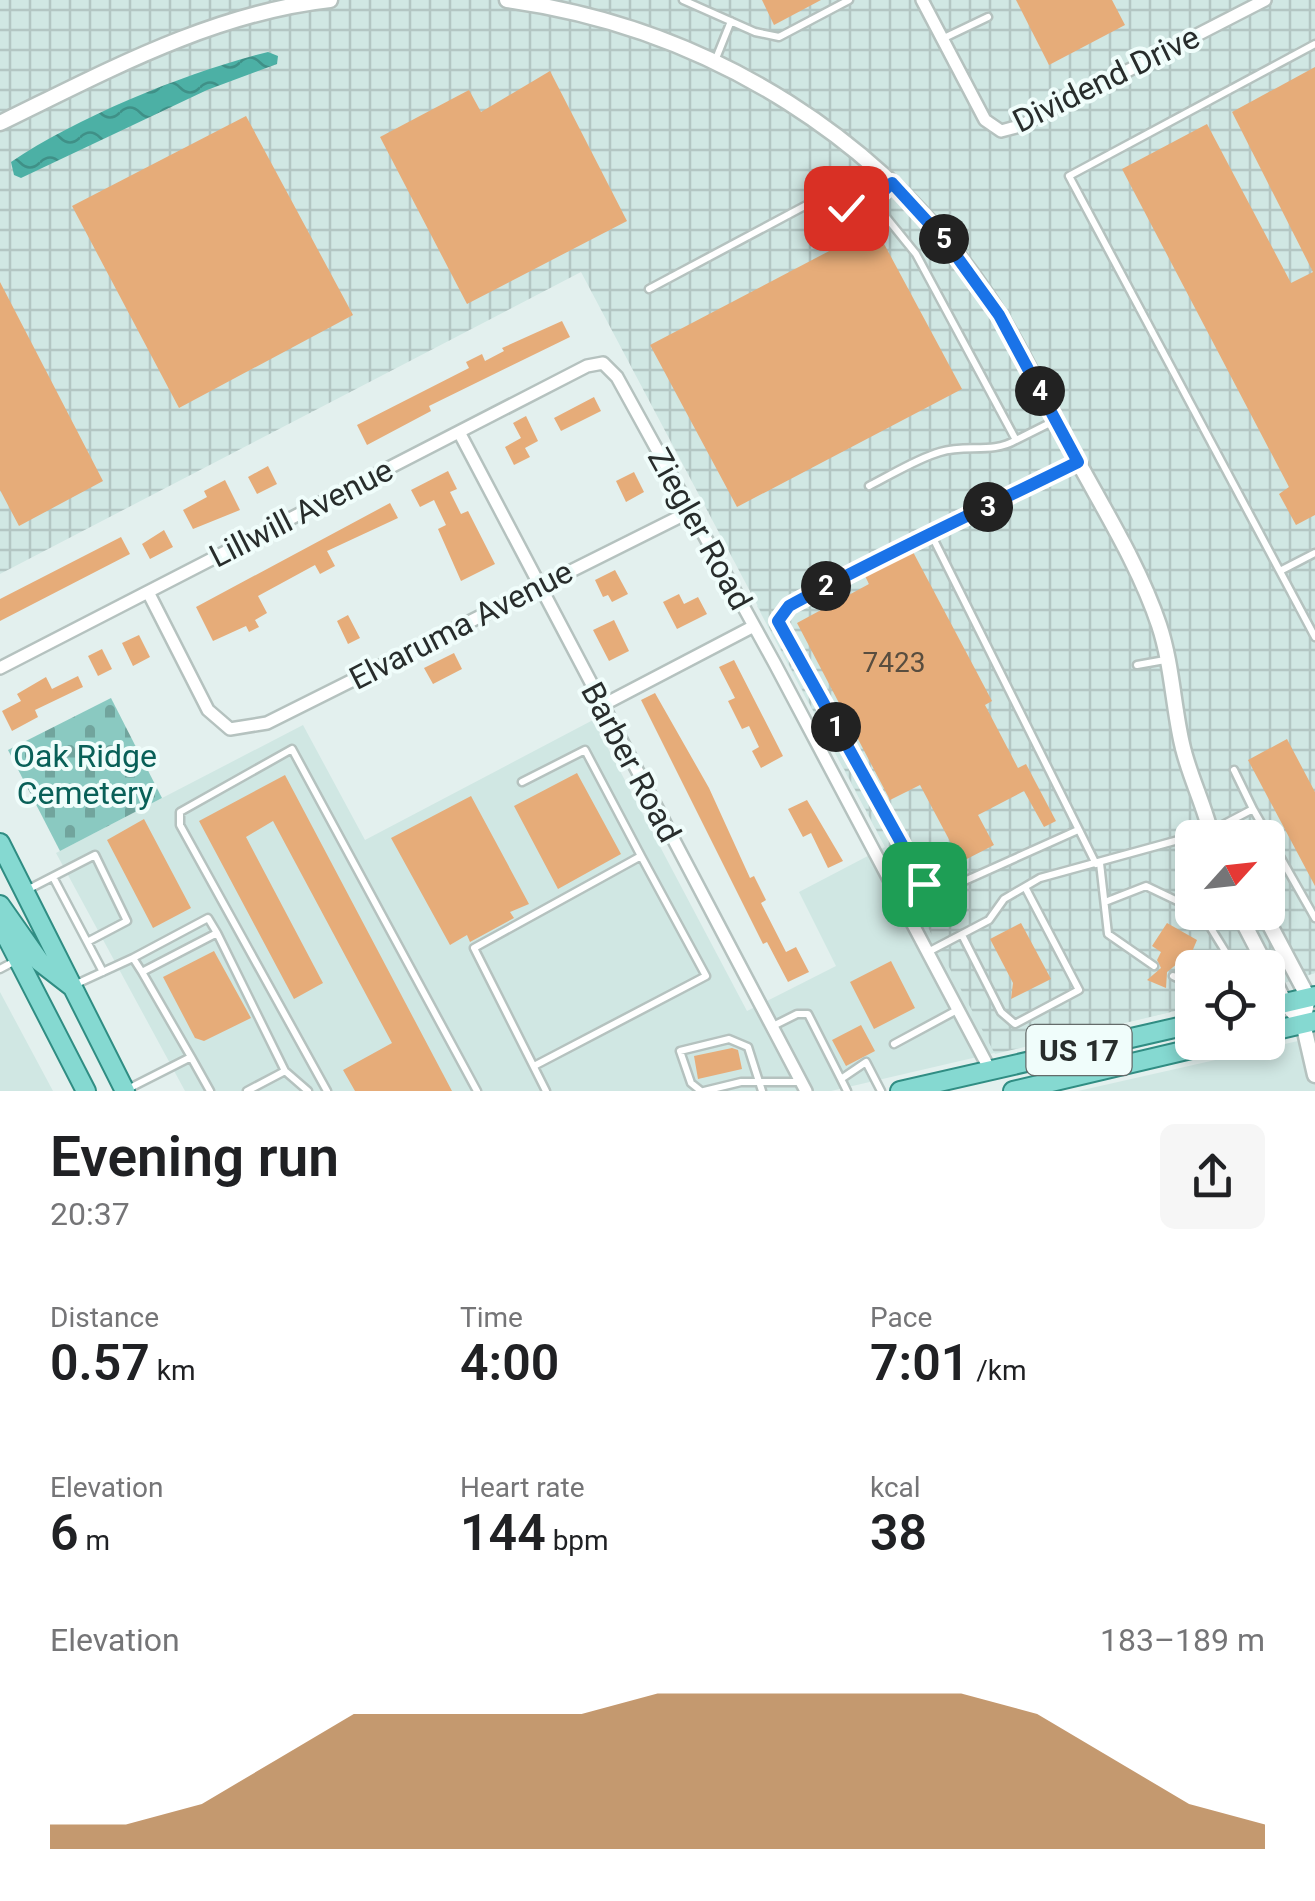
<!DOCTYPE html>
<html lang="en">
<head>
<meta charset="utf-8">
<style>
	:root { --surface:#fff; --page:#f6f6f6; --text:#202124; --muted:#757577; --accent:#ac6e33 }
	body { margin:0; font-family:Roboto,sans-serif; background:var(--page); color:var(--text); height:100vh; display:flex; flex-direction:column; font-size:38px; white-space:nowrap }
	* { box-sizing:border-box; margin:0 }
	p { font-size:32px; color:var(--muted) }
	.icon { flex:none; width:55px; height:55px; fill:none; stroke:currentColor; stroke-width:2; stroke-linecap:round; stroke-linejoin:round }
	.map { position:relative; height:1091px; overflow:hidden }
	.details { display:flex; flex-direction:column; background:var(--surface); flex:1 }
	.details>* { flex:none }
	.needle { width:65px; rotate:63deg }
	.tools { position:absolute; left:1175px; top:820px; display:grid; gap:20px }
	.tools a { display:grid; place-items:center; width:110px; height:110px; border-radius:15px; background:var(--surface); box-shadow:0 5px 15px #0003; font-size:50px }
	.pin { position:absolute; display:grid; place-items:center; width:85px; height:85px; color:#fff; margin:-42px; border-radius:20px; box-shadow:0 5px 15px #0006 }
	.km { position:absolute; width:50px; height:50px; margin:-25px; border-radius:50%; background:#222; color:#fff; font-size:28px; line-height:50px; text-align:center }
	.round { display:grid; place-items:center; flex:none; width:105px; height:105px; border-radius:15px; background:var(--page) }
	.overview { display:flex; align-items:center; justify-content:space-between; height:170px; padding:0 50px }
	h1 { font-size:55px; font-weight:600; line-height:75px }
	.stats { display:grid; grid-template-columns:repeat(3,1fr); gap:15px; height:170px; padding:10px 50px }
	.stats div { display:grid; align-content:center }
	.stats b { font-size:50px; font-weight:600 }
	.stats small { font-size:28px; font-weight:400 }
	.stats p { font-size:28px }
	.chart { height:280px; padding:20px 50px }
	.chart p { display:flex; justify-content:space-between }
	.chart svg { width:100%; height:180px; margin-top:10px; fill:var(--accent); opacity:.7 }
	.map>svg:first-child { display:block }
	.built { fill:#d0e7e3; fill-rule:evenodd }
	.industrial { fill:url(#industrial-grid); fill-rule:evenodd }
	.cemetery { fill:url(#cemetery-stones) }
	.water { fill:url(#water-waves) }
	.building { fill:#e6ac79 }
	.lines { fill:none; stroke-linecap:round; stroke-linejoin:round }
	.service-casing { stroke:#b5c2bf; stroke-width:11 }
	.minor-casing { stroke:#b5c2bf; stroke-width:16 }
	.tertiary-casing { stroke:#b5c2bf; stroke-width:19 }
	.primary-casing { stroke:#308d83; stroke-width:22 }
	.service { stroke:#fff; stroke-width:6 }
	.minor { stroke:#fff; stroke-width:11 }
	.tertiary { stroke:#fff; stroke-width:14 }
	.primary { stroke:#85d9d1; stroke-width:18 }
	.route-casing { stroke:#fff; stroke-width:20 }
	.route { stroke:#1a73e8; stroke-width:12 }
	.labels { text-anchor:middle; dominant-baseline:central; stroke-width:8; stroke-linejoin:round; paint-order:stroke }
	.number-label { font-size:28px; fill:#584d3f }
	.shield { fill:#f0fdfb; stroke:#646b6a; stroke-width:2.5 }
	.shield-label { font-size:30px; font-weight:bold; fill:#282d2c }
	.street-label { font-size:32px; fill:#282d2c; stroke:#f0fdfb }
	.park-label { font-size:32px; fill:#096058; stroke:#f0fdfb }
</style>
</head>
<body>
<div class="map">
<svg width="1315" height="1091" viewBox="0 0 1315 1091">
	<defs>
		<pattern id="industrial-grid" width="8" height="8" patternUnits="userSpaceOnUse" patternTransform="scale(2.5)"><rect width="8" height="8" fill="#d0e7e3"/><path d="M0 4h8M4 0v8" fill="none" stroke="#b3c6c3"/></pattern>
		<pattern id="cemetery-stones" width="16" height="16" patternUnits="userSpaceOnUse" patternTransform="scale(2.5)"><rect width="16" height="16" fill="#8ac9c1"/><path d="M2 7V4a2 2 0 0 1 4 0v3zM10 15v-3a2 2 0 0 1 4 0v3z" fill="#71a49d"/></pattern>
		<pattern id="water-waves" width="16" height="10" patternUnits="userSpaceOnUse" patternTransform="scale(2.5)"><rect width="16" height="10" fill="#4cb0a5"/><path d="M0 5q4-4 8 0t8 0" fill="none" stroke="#3f9087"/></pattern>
	</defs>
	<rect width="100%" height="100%" fill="#e3f0ee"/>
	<path class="built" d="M1124,418l191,555 -47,15v-20h-76v39l-361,84h-646l-129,-238 247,-128 62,115 228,-120 154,291 89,-45 -37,-74 86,-45 -128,-241zM1192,838h76v74h-76z
		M0,992l53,99h-53z
		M1315,1037v54h-237l186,-42z"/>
	<path class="industrial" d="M0,0h1315v973l-47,15v-20h-76v39l-197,47 -414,-782 -581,302zM1192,838h76v74h-76z"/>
	<path class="cemetery" d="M111,698l51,100 -102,53 -52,-101z"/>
	<path class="water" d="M268,52l10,4 -1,8 -70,26 -186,88 -7,-3 -3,-13c69,-46 176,-90 257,-110z"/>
	<path class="building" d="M762,0h59l-47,25z
		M1016,0h96l13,25 -76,40z
		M1315,67v448l-19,10 -17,-31 10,-7 -167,-318 85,-45 84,159 22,-11 -81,-160z
		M550,71l77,150 -160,83 -87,-167 89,-47 12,22z
		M246,116l107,199 -174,93 -107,-202z
		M875,227l87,162 -225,118 -87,-162z
		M0,282l103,199 -84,45 -19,-36z
		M562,321l8,16 -141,69 2,5 -64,34 -10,-20 112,-57 -3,-6 16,-8 3,7 19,-10 -2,-3z
		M594,397l7,14 -40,20 -7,-13z
		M526,416l12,25 -13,7 5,9 -16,8 -9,-18 16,-9 -8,-15z
		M268,466l9,18 -20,10 -9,-17z
		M448,471l9,18 -7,3 11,22 7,-3 27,53 -34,17 -23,-52 8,-4 -12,-25 -14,7 -9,-17z
		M634,472l10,20 -18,10 -10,-21z
		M225,480l15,30 -47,19 -10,-19 24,-13 -3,-6z
		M390,503l8,15 -71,33 8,15 -15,8 -5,-9 -57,31 9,17 -12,7 4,7 -10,5 -3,-6 -33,15 -17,-34z
		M164,530l9,17 -23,12 -8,-15z
		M121,537l9,17 -130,67v-22z
		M912,550l80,151 -7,4 33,63 8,-4 30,57 -12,6 -20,-36 -46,24 16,30 -33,17 -41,-77 -30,15 -93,-177 72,-39 -5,-10z
		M615,570l13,24 -16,8 -4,-7 -5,2 -8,-17z
		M679,594l5,10 14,-7 9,17 -30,15 -14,-27z
		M348,615l12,23 -12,6 -11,-23z
		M614,620l15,31 -20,10 -16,-31z
		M139,635l11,22 -17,9 -11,-23z
		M102,649l10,20 -14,7 -10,-20z
		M454,653l8,16 -29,15 -9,-16z
		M734,660l49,96 -22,12 -9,-17 7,-4 -10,-21 -7,3 -14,-28 7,-3 -16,-31z
		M78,676l5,11 -48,23 3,7 -26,14 -10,-20 19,-10 -4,-7 29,-17 6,12z
		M655,693l54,95 41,90 4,-2 12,24 -5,3 25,49 10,-5 13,25 -21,10 -21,-40 -4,2 -122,-244z
		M1287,739l28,53v94l-67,-126z
		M577,773l44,81 -63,35 -44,-83z
		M285,775l167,316h-97l-12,-21 49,-27 -119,-222 -27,16 77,146 -29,16 -95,-178z
		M471,796l58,108 -19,8 4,6 -44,24 -3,-7 -17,10 -59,-107z
		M807,800l36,61 -15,7 -17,-35 -8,4 -15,-28z
		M144,819l47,89 -38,20 -46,-88z
		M1021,923l30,56 -40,20 2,-16 -23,-44z
		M1167,923l30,17 -11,26 -8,-3 -11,9 -1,16 -19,-8 14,-12 -4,-8 4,-8 -9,-6z
		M214,951l37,67 -47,23 -9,-3 -32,-61z
		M891,961l24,47 -41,21 -24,-47z
		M861,1025l14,26 -29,15 -14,-26z
		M732,1048l6,2 4,19 -44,10 -4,-23z"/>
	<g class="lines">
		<g class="service-casing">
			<path id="service" d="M683,0l72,32 24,5 70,-37
				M942,39l46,-22
				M1315,44l-246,132 246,461
				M715,61l16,-40
				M873,201l43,53 100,186 38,-19
				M649,289l165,-88 33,7 26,-7 19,-17
				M1076,462l-144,74 164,328
				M869,486c22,-11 47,-27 71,-34 27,-8 52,2 76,-12
				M932,536l-39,13 -104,57 -10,15 144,263 28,3 127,-57
				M1280,571l35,-18
				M1137,665l28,-5
				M1234,770l19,39
				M522,782l63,-32 56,106
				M1100,863l8,71 46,32
				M53,877l50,95
				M25,891l70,-36 32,66 -38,20
				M1105,902l41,-16 46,22
				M1201,912l24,39 -9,17
				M962,935l39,77 14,12 64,-34 -54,-103
				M928,952l61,-32 15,-21 36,-21 171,-47 42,-22 62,109
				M133,958l75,-40 9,15
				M0,969l17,-9
				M1173,976l19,9
				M72,986l61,-28 9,14
				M773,1026l24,-12h11l33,65
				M894,1044l63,-34
				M191,1057l-49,-85 75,-39 68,138 23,20
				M536,1065l170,-89 -65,-120 -167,92 72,143
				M126,1090l65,-33 19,34
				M247,1091l38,-20
				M327,1091l-147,-266v-13l112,-63 185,342
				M701,1091l-10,-8 -11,-32 49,-12 19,8 14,44
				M704,1091l37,-9h59
				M847,1091l-6,-12 25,-17 15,29"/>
		</g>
		<g class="minor-casing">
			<path id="minor" d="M922,0l63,120 16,11 19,-5 245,-126
				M459,432l347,659
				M148,592l60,118 22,19 37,-6 422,-211
				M0,668l587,-302 16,-3 14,14 158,287 215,406
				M601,706l153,-80"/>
		</g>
		<g class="tertiary-casing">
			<path id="tertiary" d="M507,0c202,28 385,141 493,316 25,41 45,85 68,127 31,59 70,119 91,182 13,39 14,80 23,119 7,32 23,62 30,94
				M0,123c105,-51 212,-110 330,-123
				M1238,912l29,56
				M1263,912l45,85 -5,26 12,52
				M1268,969l17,34 18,20"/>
		</g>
		<g class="primary-casing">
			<path id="primary" d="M0,843l125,248
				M0,905l40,57 31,24
				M0,924l86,167
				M1268,1007l47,-11
				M1268,1032l47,-11
				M900,1091l292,-67
				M1013,1091l208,-49"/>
		</g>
		<use href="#service" class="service"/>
		<use href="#minor" class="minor"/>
		<use href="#tertiary" class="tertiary"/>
		<use href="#primary" class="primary"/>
	</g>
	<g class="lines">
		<g class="route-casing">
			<path id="route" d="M846,208l27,-7 19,-18 55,60 52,72 79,147c-97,48 -194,92 -289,144l-11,15 146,263"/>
		</g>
		<use href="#route" class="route"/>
	</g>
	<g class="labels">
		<g class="number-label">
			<text x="894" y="662">7423</text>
		</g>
		<rect class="shield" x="1026.5" y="1025" width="105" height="50" rx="8"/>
		<g class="shield-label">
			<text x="1079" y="1050">US 17</text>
		</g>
		<g class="street-label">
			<text transform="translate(1106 79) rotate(-26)">Dividend Drive</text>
			<text transform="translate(301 513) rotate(-27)">Lillwill Avenue</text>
			<text transform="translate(700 529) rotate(61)">Ziegler Road</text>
			<text transform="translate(461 625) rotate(-27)">Elvaruma Avenue</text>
			<text transform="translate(631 762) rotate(62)">Barber Road</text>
		</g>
		<g class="park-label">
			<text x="85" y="756">Oak Ridge<tspan x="85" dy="37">Cemetery</tspan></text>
		</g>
	</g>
</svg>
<div class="tools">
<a><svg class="needle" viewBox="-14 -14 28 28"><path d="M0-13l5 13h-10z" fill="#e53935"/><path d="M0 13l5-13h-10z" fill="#757577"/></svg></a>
<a><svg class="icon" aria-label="locate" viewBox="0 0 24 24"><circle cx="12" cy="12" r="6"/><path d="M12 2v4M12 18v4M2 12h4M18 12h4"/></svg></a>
</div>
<div class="pin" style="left:924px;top:884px;background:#1e9e55"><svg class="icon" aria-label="arrive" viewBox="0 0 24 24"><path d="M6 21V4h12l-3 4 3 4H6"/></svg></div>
<div class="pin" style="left:846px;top:208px;background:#d93025"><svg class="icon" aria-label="check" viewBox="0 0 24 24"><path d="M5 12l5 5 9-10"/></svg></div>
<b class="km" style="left:836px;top:727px">1</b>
<b class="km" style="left:826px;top:586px">2</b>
<b class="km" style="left:988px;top:507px">3</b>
<b class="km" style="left:1040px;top:391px">4</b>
<b class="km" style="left:944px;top:239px">5</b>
</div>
<section class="details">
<div class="overview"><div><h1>Evening run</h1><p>20:37</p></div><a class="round"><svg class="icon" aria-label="share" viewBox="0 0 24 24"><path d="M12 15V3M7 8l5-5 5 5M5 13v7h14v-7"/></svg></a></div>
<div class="stats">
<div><p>Distance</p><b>0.57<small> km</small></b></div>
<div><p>Time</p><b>4:00</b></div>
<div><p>Pace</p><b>7:01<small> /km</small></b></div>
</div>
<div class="stats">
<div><p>Elevation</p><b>6<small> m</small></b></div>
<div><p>Heart rate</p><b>144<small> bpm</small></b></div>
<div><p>kcal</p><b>38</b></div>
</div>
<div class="chart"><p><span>Elevation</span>183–189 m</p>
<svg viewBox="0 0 160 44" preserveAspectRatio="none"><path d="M0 44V38L10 38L20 33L30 22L40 11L50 11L60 11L70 11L80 6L90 6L100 6L110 6L120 6L130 11L140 22L150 33L160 38V44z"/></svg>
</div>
</section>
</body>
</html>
